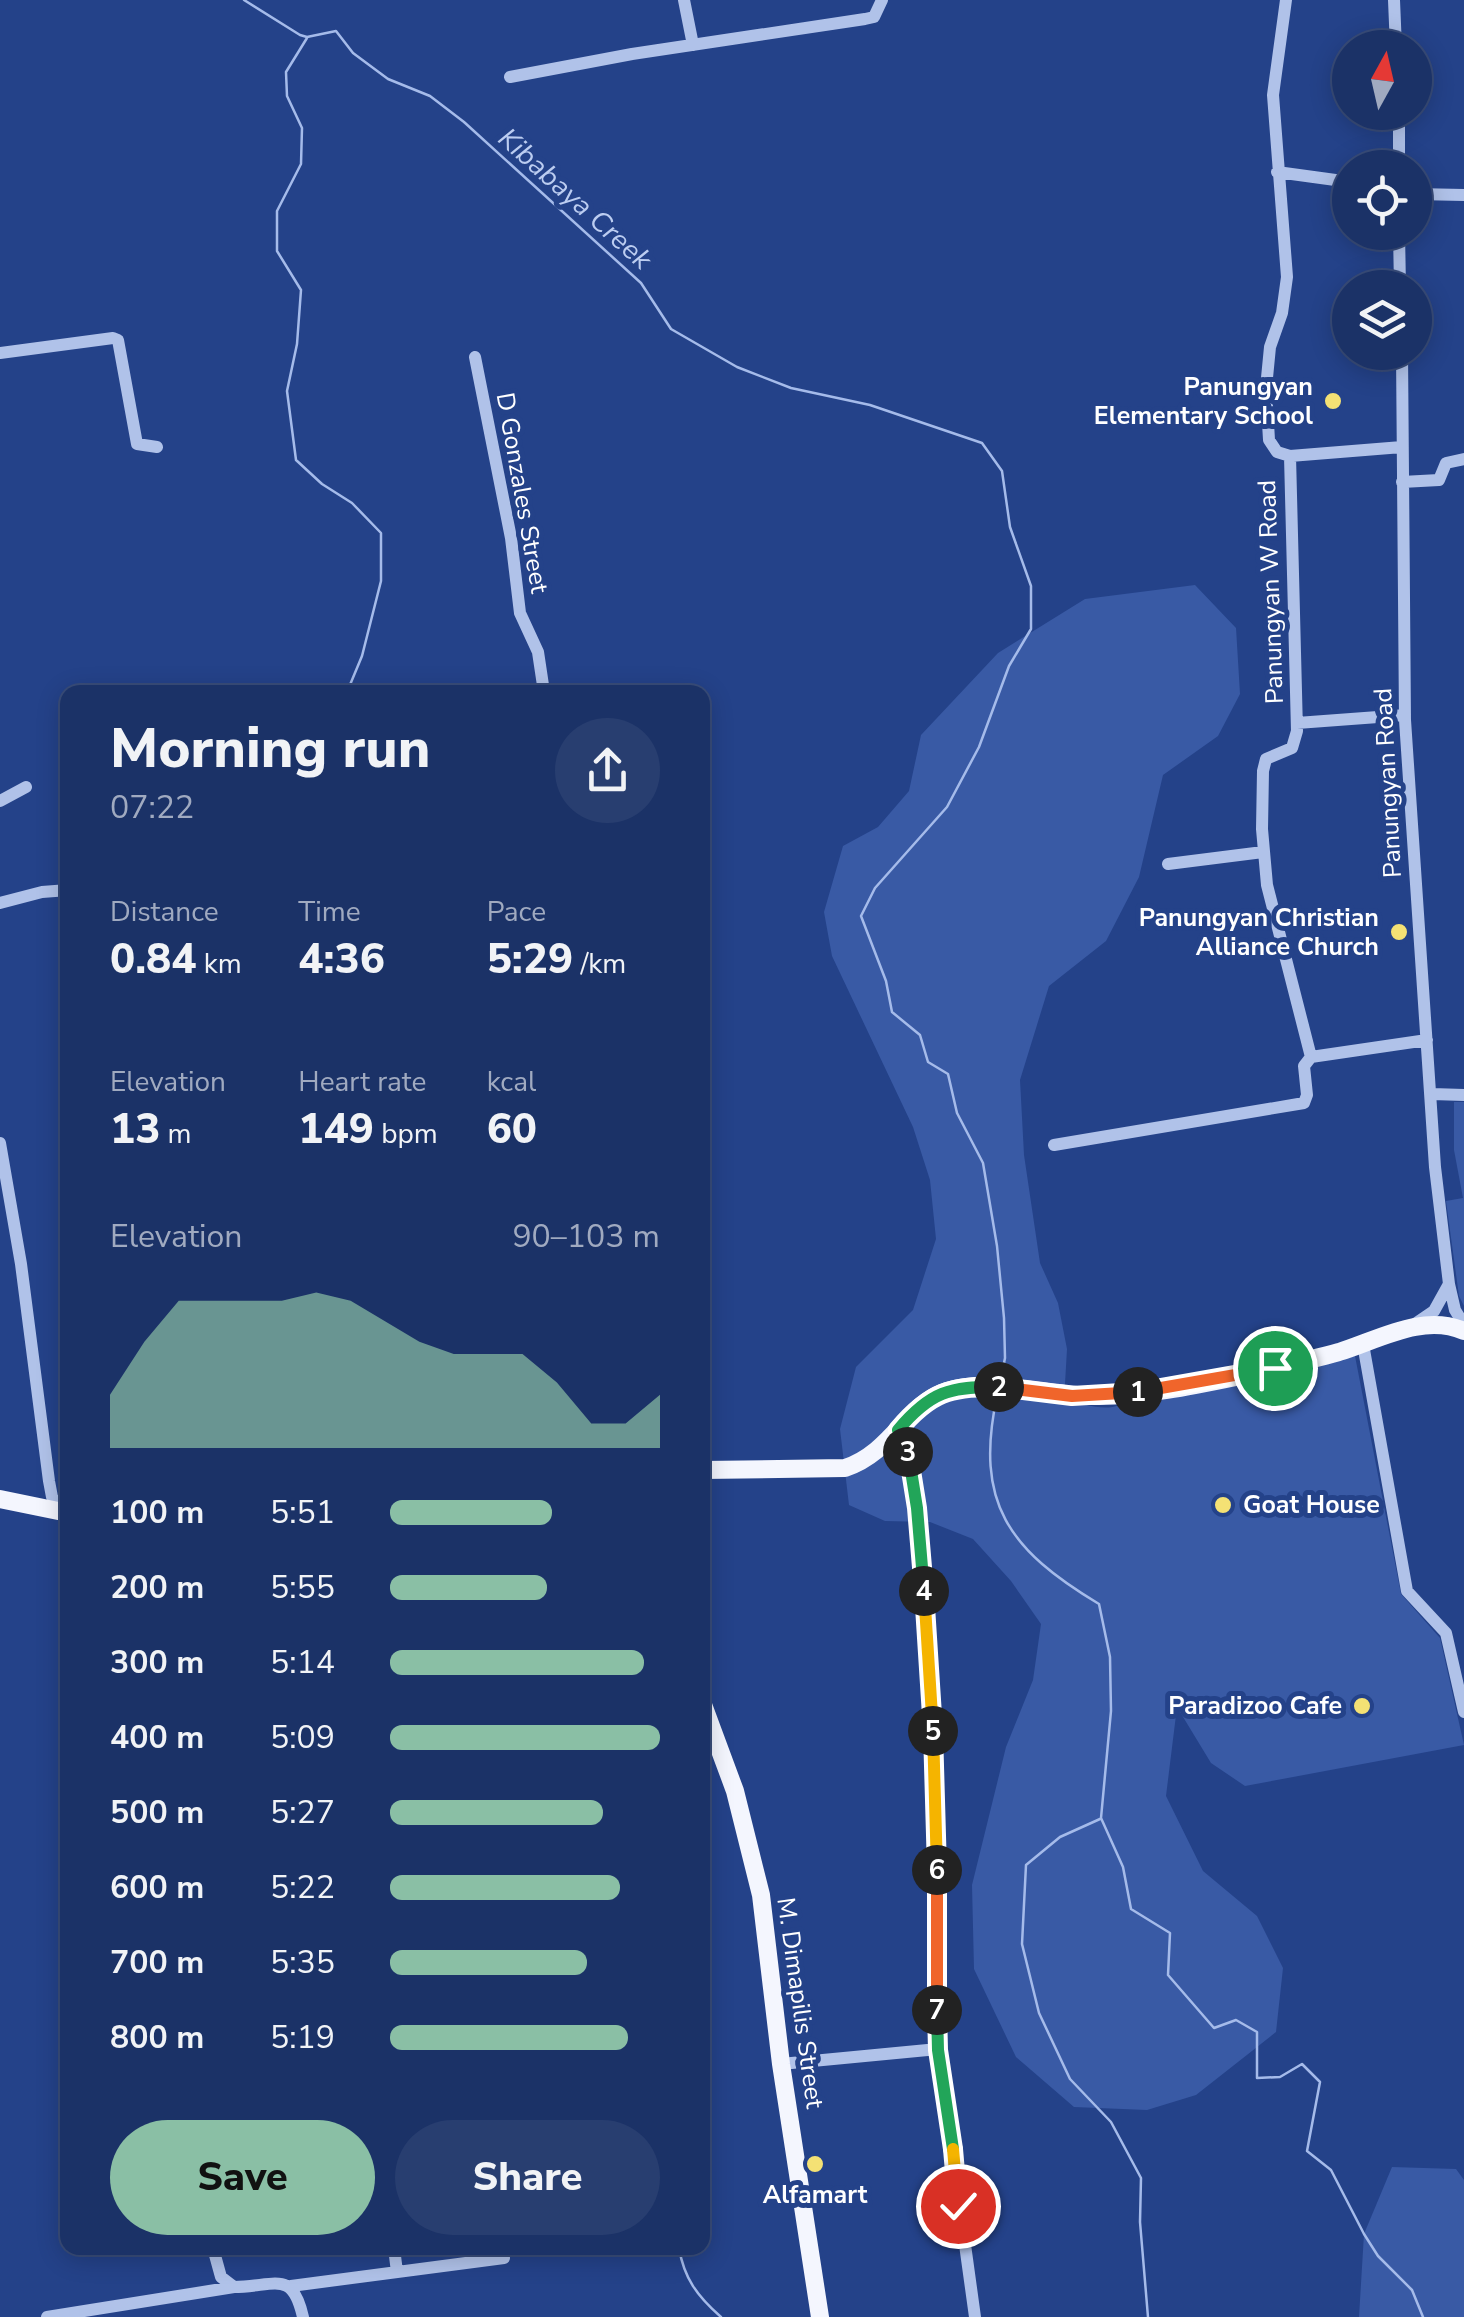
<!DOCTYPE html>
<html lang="en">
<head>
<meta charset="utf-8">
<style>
	:root { --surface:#1b3267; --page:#283e70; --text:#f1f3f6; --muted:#a0aac0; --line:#394d7b; --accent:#8abfa5 }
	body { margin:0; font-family:"Nunito Sans",sans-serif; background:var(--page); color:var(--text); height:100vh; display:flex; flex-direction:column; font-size:38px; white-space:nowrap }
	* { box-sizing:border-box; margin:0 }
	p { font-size:32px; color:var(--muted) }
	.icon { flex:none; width:55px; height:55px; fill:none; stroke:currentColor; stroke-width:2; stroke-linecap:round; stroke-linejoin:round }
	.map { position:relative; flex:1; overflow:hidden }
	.details { position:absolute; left:60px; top:685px; width:650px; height:1570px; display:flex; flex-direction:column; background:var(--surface); border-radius:20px; box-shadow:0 5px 25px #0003,0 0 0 2px var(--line) }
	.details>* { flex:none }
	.needle { width:65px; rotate:8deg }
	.fabs { position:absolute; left:1332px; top:30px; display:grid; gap:20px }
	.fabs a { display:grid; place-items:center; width:100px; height:100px; border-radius:50%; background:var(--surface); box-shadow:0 5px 25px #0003,0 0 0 2px var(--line); font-size:50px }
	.pin { position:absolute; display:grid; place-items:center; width:85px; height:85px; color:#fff; margin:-42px; border:5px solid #fff; border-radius:50%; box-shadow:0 2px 10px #0007 }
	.km { position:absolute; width:50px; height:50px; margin:-25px; border-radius:50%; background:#222; color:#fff; font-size:28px; line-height:50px; text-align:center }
	.round { display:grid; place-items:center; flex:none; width:105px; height:105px; border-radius:52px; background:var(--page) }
	.headline { display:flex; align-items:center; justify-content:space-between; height:170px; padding:0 50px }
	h1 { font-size:55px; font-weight:800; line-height:75px }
	.figures { display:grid; grid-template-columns:repeat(3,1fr); gap:15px; height:170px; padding:10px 50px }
	.figures div { display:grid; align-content:center }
	.figures b { font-size:42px; font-weight:800 }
	.figures small { font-size:28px; font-weight:400 }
	.figures p { font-size:28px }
	.chart { height:280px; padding:20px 50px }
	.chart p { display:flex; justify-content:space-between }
	.chart svg { width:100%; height:180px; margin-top:10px; fill:var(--accent); opacity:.7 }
	.cta { display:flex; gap:20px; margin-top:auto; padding:20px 50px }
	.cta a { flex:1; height:115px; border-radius:60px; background:var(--accent); color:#111; font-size:40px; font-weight:800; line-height:115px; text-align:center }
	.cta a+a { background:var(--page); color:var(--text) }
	ul { padding:0 50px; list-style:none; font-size:32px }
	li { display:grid; grid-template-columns:160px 120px 1fr; align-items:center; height:75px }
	li i { height:25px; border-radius:12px; background:var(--accent) }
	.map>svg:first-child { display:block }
	.green { fill:#395aa5 }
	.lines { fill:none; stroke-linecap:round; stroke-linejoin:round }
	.stream { stroke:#a5bbea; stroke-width:2.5 }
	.minor { stroke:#b0c2e9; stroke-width:12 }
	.major { stroke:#f4f6fe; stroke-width:18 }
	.split-1-casing { stroke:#fff; stroke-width:20 }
	.split-2-casing { stroke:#fff; stroke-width:20 }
	.split-3-casing { stroke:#fff; stroke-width:20 }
	.split-4-casing { stroke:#fff; stroke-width:20 }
	.split-5-casing { stroke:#fff; stroke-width:20 }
	.split-6-casing { stroke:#fff; stroke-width:20 }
	.split-7-casing { stroke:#fff; stroke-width:20 }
	.split-8-casing { stroke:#fff; stroke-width:20 }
	.split-9-casing { stroke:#fff; stroke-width:20 }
	.split-1 { stroke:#f0652b; stroke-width:12 }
	.split-2 { stroke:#f0652b; stroke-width:12 }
	.split-3 { stroke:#22a559; stroke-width:12 }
	.split-4 { stroke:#22a559; stroke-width:12 }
	.split-5 { stroke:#f5b400; stroke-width:12 }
	.split-6 { stroke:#f5b400; stroke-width:12 }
	.split-7 { stroke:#f0652b; stroke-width:12 }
	.split-8 { stroke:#22a559; stroke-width:12 }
	.split-9 { stroke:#f5b400; stroke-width:12 }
	.poi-dot { fill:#f4e174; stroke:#244289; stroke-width:4 }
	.labels { text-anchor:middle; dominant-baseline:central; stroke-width:10; stroke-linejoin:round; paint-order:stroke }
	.poi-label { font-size:25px; font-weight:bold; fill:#fff; stroke:#244289; text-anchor:end }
	.street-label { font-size:25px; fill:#fff; stroke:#244289 }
	.water-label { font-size:28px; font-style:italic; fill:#bccdf1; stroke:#244289 }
</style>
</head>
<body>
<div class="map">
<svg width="1464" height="2317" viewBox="0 0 1464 2317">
	<rect width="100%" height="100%" fill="#244289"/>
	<path class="green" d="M1195,585l41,43 4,66 -22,42 -55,39 -24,102 -33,64 -57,45 -29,94 4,75 16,108 18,40 9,46 -3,52c22,1 44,15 63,-1l142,-21 86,-23 46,238 39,44 24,107 -219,41 -34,-23 -34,-56 -11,89 37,75 54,45 26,52 -7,64 -80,63 -49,15 -73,-3 -58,-50 -42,-88 -2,-84 34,-138 27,-67 8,-56 -30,-43 -38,-42 -43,-17 -45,-1 -36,-16 -9,-76 16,-62 57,-57 23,-71 -6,-59 -17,-53 -81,-171 -8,-44 19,-66 35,-19 31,-36 12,-56 77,-82 87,-54z
		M1454,1102h10v204l-5,-10 -13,-95 17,-3 -9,-48z
		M1392,2167l64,2 8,11v137h-105l5,-83z"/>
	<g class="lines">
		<path class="stream" d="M244,0l56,35 7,2 29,-6 17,22 35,26 42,17 34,26 177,161 30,46 66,38 54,21 79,17 112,38 20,28 8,56 21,59v43l-22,37 -30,81 -32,60 -72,81 -14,28 25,65 6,31 28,23 8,27 20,12 9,39 26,50 14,83 7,72 1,40 -4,20
			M307,38l-21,34 1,24 15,32 -1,36 -24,47v40l24,39 -4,54 -10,47 9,69 26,24 30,19 29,30v48l-19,75 -15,36
			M997,1396c-23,107 12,154 102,208l11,53 1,54 -10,107 22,49 8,42 39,24 -2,42 46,53 22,-8 21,12v46l23,-1 22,-13 18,18 -13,69 24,19 33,64 14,22 34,34 11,27
			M1100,1819l-40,18 -34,28 -4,79 17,69 31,66 41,43 30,56 -1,44 8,95
			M679,2248c5,30 18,48 42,69"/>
		<path class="minor" d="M684,0l9,45
			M1286,0l-13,95 14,182 -5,36 -12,34 -4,41 3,52 8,12 13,4 112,-9
			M1394,0l2,48
			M510,77l122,-23 233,-35 9,-2 8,-17
			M1399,112v56
			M1277,172l73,10
			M1415,194l49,1
			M1399,232l1,56
			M1402,352l3,368 30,447 14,117 6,26 9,15
			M0,353l113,-15 5,2 19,104 20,3
			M475,357l36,181 9,75 18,39 6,40
			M1290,456l7,275 -5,17 -26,11 -3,12 -1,58 5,56 44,172 116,-17
			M1402,482l37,-2 7,-17 18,-4
			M1297,723l108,-8
			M0,801l26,-14
			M1168,864l95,-12
			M0,903l42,-11 26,-2
			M1432,1094l32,1
			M0,1143l21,121 28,217 3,16 11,17
			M1054,1145l250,-42 3,-8 -3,-29 7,-9
			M1412,1326l22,-15 15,-27
			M1363,1344l44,247 39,42 18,79
			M899,1431l12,31 6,46 18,248 3,293 37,268
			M781,2064l157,-15
			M213,2248l8,29 13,10c40,0 58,-19 69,30
			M394,2248l3,24
			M291,2286l213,-28
			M47,2317l187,-30"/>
		<path class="major" d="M702,1470l143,-2c48,-16 61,-64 102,-77 43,-14 105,5 152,5 49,0 102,-12 151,-22 30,-7 60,-14 89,-22 39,-12 84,-39 125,-21
			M0,1499l68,14
			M702,1702l33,89 26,104 20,169 39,253"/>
	</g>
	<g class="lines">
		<g class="split-1-casing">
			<path id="split-1" d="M1138,1392l137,-24"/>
		</g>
		<g class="split-2-casing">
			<path id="split-2" d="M999,1387l73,9 66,-4"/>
		</g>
		<g class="split-3-casing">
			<path id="split-3" d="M908,1452l-10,-22c32,-38 52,-44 101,-43"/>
		</g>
		<g class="split-4-casing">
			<path id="split-4" d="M908,1452l9,56 7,83"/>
		</g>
		<g class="split-5-casing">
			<path id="split-5" d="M924,1591l9,140"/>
		</g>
		<g class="split-6-casing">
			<path id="split-6" d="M933,1731l4,139"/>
		</g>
		<g class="split-7-casing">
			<path id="split-7" d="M937,2010v-140"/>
		</g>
		<g class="split-8-casing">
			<path id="split-8" d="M937,2010l1,40 15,99"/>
		</g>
		<g class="split-9-casing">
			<path id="split-9" d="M953,2149l5,57"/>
		</g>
		<use href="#split-1" class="split-1"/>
		<use href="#split-2" class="split-2"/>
		<use href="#split-3" class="split-3"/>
		<use href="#split-4" class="split-4"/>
		<use href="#split-5" class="split-5"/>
		<use href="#split-6" class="split-6"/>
		<use href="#split-7" class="split-7"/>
		<use href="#split-8" class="split-8"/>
		<use href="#split-9" class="split-9"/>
	</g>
	<g class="poi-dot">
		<circle cx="1333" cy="401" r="10"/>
		<circle cx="1399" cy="932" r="10"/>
		<circle cx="1223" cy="1505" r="10"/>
		<circle cx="1362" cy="1706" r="10"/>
		<circle cx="815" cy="2164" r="10"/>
	</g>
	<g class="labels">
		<g class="poi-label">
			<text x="1313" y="387">Panungyan<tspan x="1313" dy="29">Elementary School</tspan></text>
			<text x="1379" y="918">Panungyan Christian<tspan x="1379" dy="29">Alliance Church</tspan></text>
			<text x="1243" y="1505" text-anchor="start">Goat House</text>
			<text x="1342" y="1706">Paradizoo Cafe</text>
			<text x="815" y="2195" text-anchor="middle">Alfamart</text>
		</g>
		<g class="street-label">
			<text transform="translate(522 493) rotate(80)">D Gonzales Street</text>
			<text transform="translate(1271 592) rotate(-92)">Panungyan W Road</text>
			<text transform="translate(1388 783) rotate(-93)">Panungyan Road</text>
			<text transform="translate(800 2003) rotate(82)">M. Dimapilis Street</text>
		</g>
		<g class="water-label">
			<text transform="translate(575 199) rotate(42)">Kibabaya Creek</text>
		</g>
	</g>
</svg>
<div class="fabs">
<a><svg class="needle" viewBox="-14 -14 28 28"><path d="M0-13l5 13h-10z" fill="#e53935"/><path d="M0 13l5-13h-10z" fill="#a0aac0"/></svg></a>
<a><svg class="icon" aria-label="locate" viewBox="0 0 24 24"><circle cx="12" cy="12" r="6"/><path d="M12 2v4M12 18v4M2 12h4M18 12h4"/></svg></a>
<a><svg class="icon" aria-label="layers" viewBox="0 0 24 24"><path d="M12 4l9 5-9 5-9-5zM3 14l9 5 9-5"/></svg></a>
</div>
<div class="pin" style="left:1275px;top:1368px;background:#1e9e55"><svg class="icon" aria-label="arrive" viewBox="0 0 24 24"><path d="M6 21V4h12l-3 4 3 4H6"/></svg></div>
<div class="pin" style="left:958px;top:2206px;background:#d93025"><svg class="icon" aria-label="check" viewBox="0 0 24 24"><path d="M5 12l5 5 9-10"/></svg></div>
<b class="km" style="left:1138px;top:1392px">1</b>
<b class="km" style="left:999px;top:1387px">2</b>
<b class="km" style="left:908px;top:1452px">3</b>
<b class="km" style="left:924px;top:1591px">4</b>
<b class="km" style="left:933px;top:1731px">5</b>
<b class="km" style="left:937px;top:1870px">6</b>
<b class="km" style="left:937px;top:2010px">7</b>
<section class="details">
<div class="headline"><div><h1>Morning run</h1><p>07:22</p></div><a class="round"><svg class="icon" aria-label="share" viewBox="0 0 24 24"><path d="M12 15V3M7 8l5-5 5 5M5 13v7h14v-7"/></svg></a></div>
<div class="figures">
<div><p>Distance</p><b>0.84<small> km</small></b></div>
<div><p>Time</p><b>4:36</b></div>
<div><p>Pace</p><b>5:29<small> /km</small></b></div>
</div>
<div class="figures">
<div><p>Elevation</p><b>13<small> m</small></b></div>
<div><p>Heart rate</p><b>149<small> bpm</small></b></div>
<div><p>kcal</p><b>60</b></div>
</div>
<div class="chart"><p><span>Elevation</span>90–103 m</p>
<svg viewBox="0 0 160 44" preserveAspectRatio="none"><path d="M0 44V31L10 18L20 8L30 8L40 8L50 8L60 6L70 8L80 13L90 18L100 21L110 21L120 21L130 28L140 38L150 38L160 31V44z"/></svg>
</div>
<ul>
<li><b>100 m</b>5:51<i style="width:60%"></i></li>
<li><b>200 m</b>5:55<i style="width:58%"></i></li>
<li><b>300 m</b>5:14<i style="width:94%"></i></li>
<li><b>400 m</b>5:09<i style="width:100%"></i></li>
<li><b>500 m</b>5:27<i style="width:79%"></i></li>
<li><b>600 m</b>5:22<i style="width:85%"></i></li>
<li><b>700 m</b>5:35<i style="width:73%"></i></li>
<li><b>800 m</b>5:19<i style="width:88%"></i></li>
</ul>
<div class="cta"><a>Save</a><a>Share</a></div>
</section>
</div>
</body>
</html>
